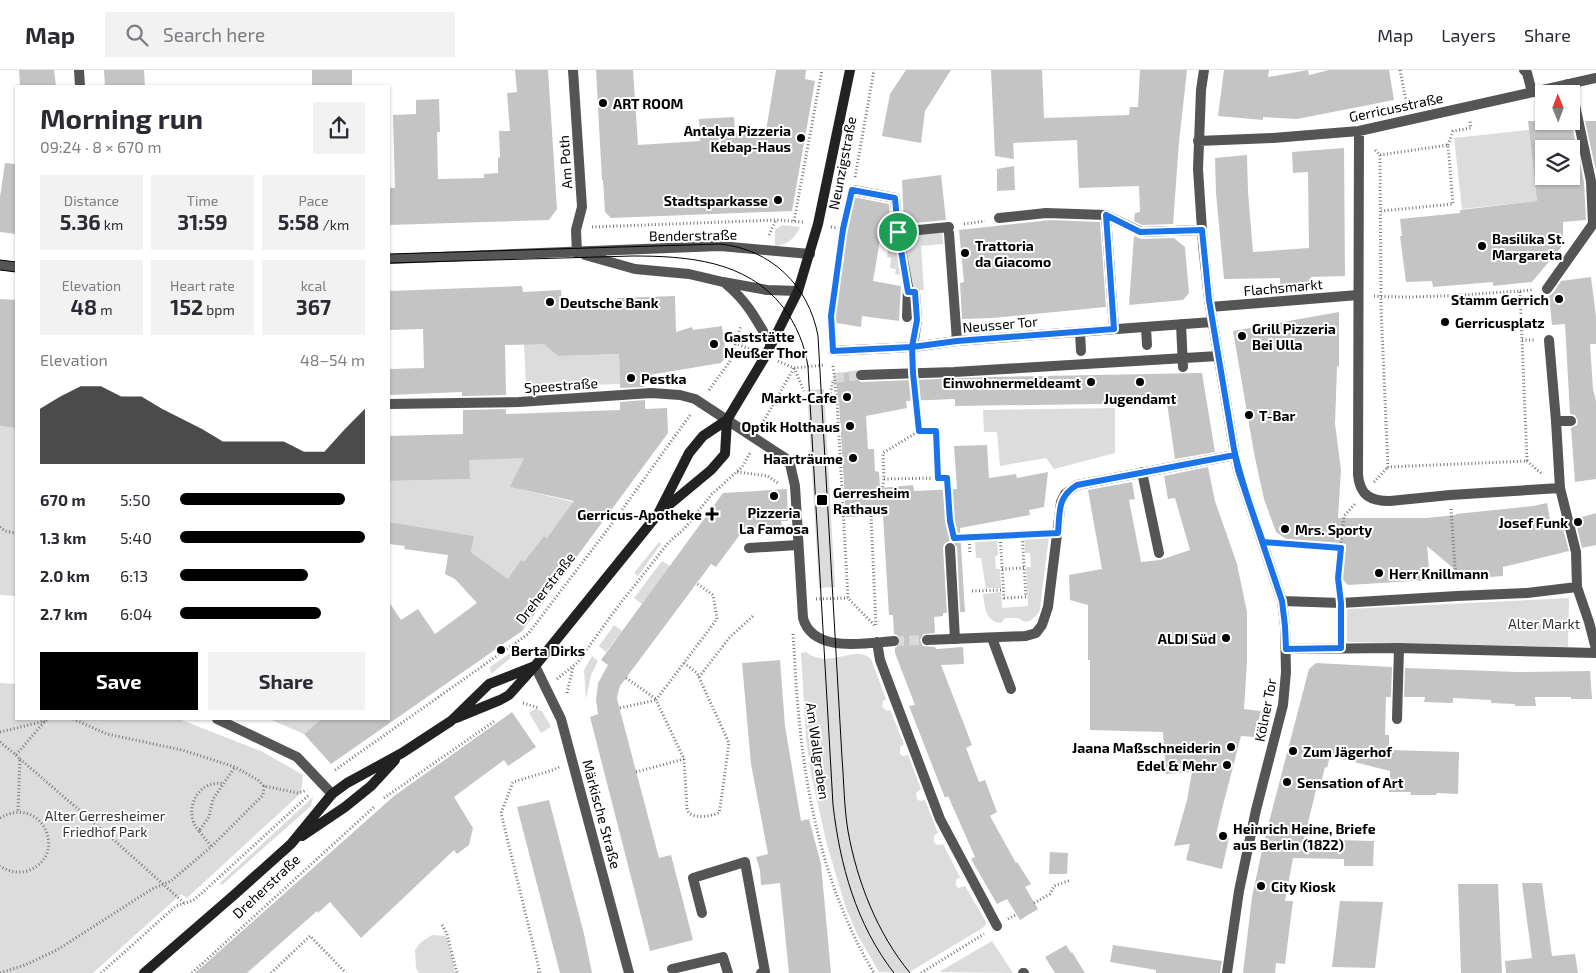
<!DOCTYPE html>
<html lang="en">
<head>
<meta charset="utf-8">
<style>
	:root { --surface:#fff; --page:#f2f2f3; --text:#2b2b33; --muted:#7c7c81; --line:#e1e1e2; --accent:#000 }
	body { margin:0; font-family:"Exo 2",sans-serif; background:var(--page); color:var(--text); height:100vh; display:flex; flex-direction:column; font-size:19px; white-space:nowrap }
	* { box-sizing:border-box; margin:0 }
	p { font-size:16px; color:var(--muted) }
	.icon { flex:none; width:28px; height:28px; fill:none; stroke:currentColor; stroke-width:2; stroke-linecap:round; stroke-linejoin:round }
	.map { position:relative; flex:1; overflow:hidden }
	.panel { position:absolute; left:15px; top:15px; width:375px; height:635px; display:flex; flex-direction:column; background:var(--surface); border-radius:0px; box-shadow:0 1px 4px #0004 }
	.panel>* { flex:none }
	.needle { width:32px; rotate:359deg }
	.controls { position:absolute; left:1535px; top:15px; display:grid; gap:10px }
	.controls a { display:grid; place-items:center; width:45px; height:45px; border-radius:0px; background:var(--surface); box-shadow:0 1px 4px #0004; font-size:25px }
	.pin { position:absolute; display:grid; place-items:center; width:42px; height:42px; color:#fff; margin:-21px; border:2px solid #fff; border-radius:50%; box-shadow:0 1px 5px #0007 }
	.round { display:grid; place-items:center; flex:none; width:52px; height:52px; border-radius:0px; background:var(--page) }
	.overview { display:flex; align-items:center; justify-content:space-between; height:85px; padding:0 25px }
	h1 { font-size:28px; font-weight:700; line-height:38px }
	.metrics { display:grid; grid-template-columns:repeat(3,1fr); gap:8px; height:85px; padding:5px 25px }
	.metrics div { display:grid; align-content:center; border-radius:0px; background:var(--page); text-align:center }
	.metrics b { font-size:21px; font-weight:700 }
	.metrics small { font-size:14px; font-weight:400 }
	.metrics p { font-size:14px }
	.chart { height:140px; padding:10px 25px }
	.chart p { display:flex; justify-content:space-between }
	.chart svg { width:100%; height:90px; margin-top:5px; fill:var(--accent); opacity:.7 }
	.action { display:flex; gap:10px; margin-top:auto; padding:10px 25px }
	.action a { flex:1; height:58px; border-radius:0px; background:var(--accent); color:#fff; font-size:20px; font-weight:700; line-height:58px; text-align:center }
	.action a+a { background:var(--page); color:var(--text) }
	ul { padding:0 25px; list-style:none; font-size:16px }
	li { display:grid; grid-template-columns:80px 60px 1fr; align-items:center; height:38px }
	li i { height:12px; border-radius:6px; background:var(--accent) }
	header { display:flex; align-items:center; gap:30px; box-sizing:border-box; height:70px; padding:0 25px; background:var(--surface); border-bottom:1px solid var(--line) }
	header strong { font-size:24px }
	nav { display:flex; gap:28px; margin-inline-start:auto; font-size:18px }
	.search { width:350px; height:45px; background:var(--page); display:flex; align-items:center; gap:12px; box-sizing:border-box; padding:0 18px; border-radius:0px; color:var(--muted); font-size:19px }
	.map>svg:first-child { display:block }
	.green { fill:#dcdcdc }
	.building { fill:#c4c4c4; fill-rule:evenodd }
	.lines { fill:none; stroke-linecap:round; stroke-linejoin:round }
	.pedestrian-tunnel { stroke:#d9d9d9; stroke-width:10; stroke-dasharray:10 5; stroke-linecap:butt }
	.minor-tunnel { stroke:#d9d9d9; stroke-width:10; stroke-dasharray:10 5; stroke-linecap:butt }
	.path { stroke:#777; stroke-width:3; stroke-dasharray:1 2.5; stroke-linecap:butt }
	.service { stroke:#555; stroke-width:10 }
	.pedestrian { stroke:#555; stroke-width:10 }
	.minor { stroke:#555; stroke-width:10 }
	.tertiary { stroke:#555; stroke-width:10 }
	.secondary { stroke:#222; stroke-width:10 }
	.tram { stroke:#000; stroke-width:1 }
	.route-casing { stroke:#fff; stroke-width:10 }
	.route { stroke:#1a73e8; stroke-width:6 }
	.poi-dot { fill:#000; stroke:#fff; stroke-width:2 }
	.labels { text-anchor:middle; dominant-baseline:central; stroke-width:4; stroke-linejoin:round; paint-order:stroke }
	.poi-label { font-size:14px; font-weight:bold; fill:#000; stroke:#fff; text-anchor:start }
	.street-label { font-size:14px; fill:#000; stroke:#fff }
	.park-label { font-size:14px; fill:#333; stroke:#fff }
</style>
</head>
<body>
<header>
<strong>Map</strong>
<div class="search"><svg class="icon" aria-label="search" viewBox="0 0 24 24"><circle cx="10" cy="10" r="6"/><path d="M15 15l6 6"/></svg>Search here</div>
<nav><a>Map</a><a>Layers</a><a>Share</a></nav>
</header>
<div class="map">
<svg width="1596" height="903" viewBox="0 0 1596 903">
	<rect width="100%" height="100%" fill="#fff"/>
	<path class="green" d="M1529,60l8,71 -75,8 -8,-71z
		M782,155l18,2c-5,11 -12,18 -25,19v-16z
		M942,160l1,14 -22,2 3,44h-12l-7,-56z
		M890,167h3l8,38 -6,-1 1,-5 -6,-1 1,-10 -4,-1z
		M553,273l1,9 4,4 61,-2 1,30 -94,3 -2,-43z
		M824,319l11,198 -16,1 -12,-198z
		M1115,338v45l-61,16 -8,-11 -46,8 -3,-34h-13l-1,-22z
		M0,356l16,2v168l-16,-1z
		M529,377l-18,40 66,16 -10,8 -19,27 -4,-2 -32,46 -41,-30 2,-16 -84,-14v-46v5l80,-2 -4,-24z
		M1049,466l-9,73 -2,5 -8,7 -5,1 -7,-4h-13l-4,5c-16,-2 -16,-15 -18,-29l18,-2 1,16 26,-2 -2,-39h5l-1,-14h-5l-1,-16z
		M997,469l1,16 -3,1 1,13h4l1,19h-15l-5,-30h-5l-1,-17z
		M659,472l2,2 -23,32 -4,-3z
		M662,491l8,5 -28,38 -8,-6z
		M1569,528l-1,49 -221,-5v-33z
		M614,555l8,6 -16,21 -7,-6z
		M513,581l5,1 -27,22 -1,-7z
		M806,582c25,18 47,-8 65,7l15,40 -3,2 -1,6 5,4 3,-1 14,34 -4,3v7l3,2 5,-1 13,34 -5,4 1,6 3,2 5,-1 13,33 -4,3v6l3,3 6,-1 17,33 -4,3v5l2,3 7,-2 20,34 1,3 -2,4 -76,46 -29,-1 -22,-38 -11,-26 -19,-63 -16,-71 -5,-36 -5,-85z
		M592,586l6,5 -7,14 -5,24 -2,-29z
		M0,613l16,1v35h163l84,33 40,23 -2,18 -114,105 -6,-4 -88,79h-93z
		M535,639l7,2 9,16 -10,6 -12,-20z
		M269,649h52l-17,15z
		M313,727l-2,9 -89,79 -2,-2z
		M432,865l14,1 5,15 4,22h-36l-3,-5 -1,-18 5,-7z
		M992,871l21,32 -74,-1z"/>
	<path class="building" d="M19,0h35l2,16h-36z
		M104,0h40l1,16h-40z
		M312,0h40v16h-40z
		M515,0h33l9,139 -8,11 -160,5v-37h6l-2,-73 23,-1v-14l23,-1 1,33h-3l1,47 46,-1v-4l14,-1v-16l2,1 -1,-27h11l-3,-38 10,-1z
		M596,0h37l5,75 62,-4 -1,-22 35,-2 1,15 30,5 11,-67h30l-1,9 10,2 -23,130 -181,7 -6,-6 -2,-32h-1z
		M906,0h45l-26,41 -4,32 -39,-7 8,-42z
		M991,0h51l2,48 85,-3 1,-8h8l2,-37h47l-8,72 -6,82 -31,1 -8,-4 1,-8 5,-1 -1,-26 -60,2 -2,-48 -64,3 1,16 -19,-3z
		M1224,0h45l-1,7 40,-7 1,5 20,-5h60l5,30 -97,19 -34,-2v3l-45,-4z
		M1528,51h43l13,61 2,38 -23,2v23l-31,37 -39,4v-4l-60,5 -1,-6 -26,1 -6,-46h2l-2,-17 60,-6v-3l77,-9zM1544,79h27v27h-27z
		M1585,51h11v50z
		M1344,78l1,128 -34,1 1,7h-32v-6l-56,1 -8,-86 -1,-35 32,-3 1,37 5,60 56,-4 -1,-76 -15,1 -1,-21z
		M5,93l11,1v70l-16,-2v-35z
		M1014,96l1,24 -18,1v-22z
		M941,105l5,45 -42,4 -2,-44z
		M853,127l36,7 2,25 -6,1 -1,4h-3l-8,47 28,5 -2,35 -37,-5 -1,11 -30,-5z
		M1051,150l49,2 6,85 -113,11 -31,1 -2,-36 4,-1 -5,-52z
		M1134,166l7,3 33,-1 11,9 4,46 -6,7 -54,5z
		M1591,207l5,40v27h-6l3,45 3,12v78l-21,3 -4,-54 6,-3 1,-4 -3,-6 -5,-1 -5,-90 -13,1 -3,-29 4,-3 8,-12z
		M522,216l1,6 38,-2 1,12 55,-2v-2l58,-2 1,36 16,-5 1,3 29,-4 4,31 -5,6 -78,13 1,11 -24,1 -1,-34 -61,2 -14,-12 -39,1 1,50 -44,1v-4l-73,3v-26l35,-1 -1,-39 -34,1v-39z
		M0,229l16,1v128l-16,-2z
		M1339,242v54l-2,1 -2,57 6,46 -3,48h88l30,-3v-1l77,-8 14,-3 4,22 10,-3 8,29 -66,16v9l-37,3 -39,-33 3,34 -82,5 -6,-6 4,-35 -60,-5 -10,-7 -12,-33 -10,-46 -21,-122z
		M855,301v7l6,4 128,-5 213,-4 13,79 -40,7 -8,-56 -212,3v-7l-49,2 1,7 -41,8 2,33h6l1,22 4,1 1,16 33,-3 1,6 43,-2 -3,-43 33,-1 2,33 27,-4 1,4 31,-6 -4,35 -15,3 1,5 -70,13 5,84h-5l-3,-65 -4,-5 -4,-1 -5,3 -1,4 4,65h-4v3l-9,1 1,16 -11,1 -4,6 3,6 12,1 1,2 27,-2 1,17 -23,1 31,80 -6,3 13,34 6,-2 12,32 -7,4 26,47 1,-1 14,22 -6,3 13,22 -18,11 -13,-21 -10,5 -26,-45 4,-2 -27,-61 -3,2 -36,-92 6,-1 -20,-52v-5l5,-4 1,-4 -4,-5 -3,-1 -1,-19h-4l-6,-100 -37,2 -7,-114 -4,-29z
		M645,330v9l22,-1 1,25 -146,198 -191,133 -27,-30 17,-15h68v-117l12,18 17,-11 17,25 42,-31 -22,-24 -10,-5 3,-19 -44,-6 1,-3 -16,-2v-22l85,14 -3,16 37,27 13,-19 3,2 20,-26 3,2 27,-37 -64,-14 14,-29 -55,2 1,19 -81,2v-45l74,-2v-24l43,-1v5l114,-4v-8z
		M1208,397l7,34 22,63 10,48v50l-3,47 17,2 -7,26 -13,-1 -19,73 -6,26 13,3 -7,31 -36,-9 4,-16 -16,2 13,-46 5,-28 -26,2 -3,-42 -73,-2v-70h-2v-55l-18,-5 -1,-25 33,-6 -14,-79 44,-8 3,17 -6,1 12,62 19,-2 30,-10 -15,-52 -7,1 -4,-23z
		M787,419l1,32h-7l1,5 -38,3 -28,38 -5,-3 -91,122 -2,7 -1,6 42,159 12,-3 22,85 -43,11 -60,-234 8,-3 -2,-14 2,-17 10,-18 -7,-5 122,-167z
		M1596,443v32l-14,3 -7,-29z
		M780,590l5,66 16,95 8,-2 12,45 10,109h-42l-9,-90 -19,2 -1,-15 -4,-13 12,-3 -17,-90 -9,-101z
		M1316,593l76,4 -1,30h-5l-1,38h4v15l70,2 -1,42 -21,-1 -1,2h-26l1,-3h-22l1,-21 -60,-15 -3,12 -2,-1 -5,20 -3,-1 -13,53 70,2 -1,25h-29v-7l-51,-1 -8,43h8l-8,63 -9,-1 -1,10h-32l9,-76 12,-56 45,-172z
		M1405,598l113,4 72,-1 2,28h-21v-2h-36l1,9h-21v-2l-24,-1v-3l-38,-2v5l-29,-1 1,-5h-21z
		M512,642l24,35 -28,19 -4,-6 -50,37 19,31 -4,17 -12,9 -3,-4 -93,88 -31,-36 -12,11 -1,-2 -70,62h-52l199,-177z
		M549,730l35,134 8,39h-32l-43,-166z
		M1050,782l18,1 -1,21h-18z
		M1522,813h20l10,73 23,-2 3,19h-72l-1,-12 27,-3z
		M1458,814h40l4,89h-41z
		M1340,831l43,1 -8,66 -43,-1z
		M1066,875l5,8 1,-1 13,21h-30l-10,-16z
		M1113,875l109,16 -2,12h-64v-3l-46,-8z"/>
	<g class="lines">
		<path class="pedestrian-tunnel" d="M834,308l27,-3"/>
		<path class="minor-tunnel" d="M894,571l33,-1"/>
		<path class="path" d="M1400,0l7,36
			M1448,75l5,-14 18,-3 -1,-7
			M1380,85l68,-10 5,59 -72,7
			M855,107l19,-107
			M794,151l28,-151
			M964,154l21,-3
			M592,157l184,-7 27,2
			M831,157l12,2
			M769,165l7,-15
			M1520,221l12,-1
			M1374,226c49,3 97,-2 146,-5l7,170 -139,6 -7,-159v-12l-1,-141 -5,-5
			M832,267l-1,-21 12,-87 6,-24
			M1522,270h14
			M735,273l17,7
			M778,291l16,7 10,23
			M833,296l4,35 11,197 28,29
			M794,298l31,-3
			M709,320l21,-29 11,-36
			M829,330l4,-19
			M762,354l32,-56
			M1527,391l15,13
			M737,402l31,4 10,7
			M938,408h9l3,43 3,12
			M884,409l54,-1 -2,-47h-17
			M1374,412l14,-15
			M881,424l3,-15 -1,-26 36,-22 -5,-43
			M1451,439l5,73
			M871,446l5,109
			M0,457l5,4 11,2
			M1000,465l4,63 22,-1 -4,-63
			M961,467l81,-4
			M969,467l1,17
			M1279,473l62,5
			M1002,499l22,-1
			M1339,518l-2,-10 7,-62 11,-12
			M972,521l31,-1
			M816,529l32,-1
			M1341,563v-17
			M793,564c2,28 3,56 6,84 8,88 29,179 75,255
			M511,577l10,3 4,5
			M684,593l13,10 32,70 -9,65 -1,5c-10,3 -21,6 -30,0l-2,-4 -3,-50 -28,-59 61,-81 -4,-24 -17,-12
			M699,607l31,-40 23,-21
			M626,608l30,21
			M557,609l20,-16 42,-58 50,-63 15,-13 28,-35 30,-27 8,-14
			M567,623l6,-26
			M523,633l16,5
			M620,638l36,-8
			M73,649l34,15 75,16 53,17 23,13 6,6 34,7 9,-3
			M0,662l45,-11
			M0,672l16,13 29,-34 4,-2
			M16,685l4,4 -2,52
			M20,689l95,82 69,62
			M335,700l193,-136 86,-113 76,-106
			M636,702l48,-13
			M384,728l112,-78
			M0,748c41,-24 69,35 30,52 -10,4 -21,2 -30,-4
			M199,761c-3,-4 -5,-6 -6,-11 -6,-19 10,-41 31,-36
			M211,776l-12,-15 10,-14 4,-18 22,-32
			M1034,833l16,-9 4,-8 17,-6
			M1008,849l9,-5
			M442,855l5,9 10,39
			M0,903l25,-8 32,-15 95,-61 19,-8 40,-34 52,-52 1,-9
			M101,903l75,-67 16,-5 10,-8 107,-98
			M192,903l182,-166
			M271,903l39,-37 36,37
			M537,903h3l-39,-160 12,-31 40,-12 6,-3
			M921,903l63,-39"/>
		<path class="service" d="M1524,0l3,3 5,19
			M1106,145l8,114
			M999,148l47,-5 60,2 35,17 61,-2
			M1547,219l46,-65 -2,-43 -16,-76 -7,-21
			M1556,351h15
			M1142,402l17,81
			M749,478l49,-3
			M950,478l5,91
			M992,568l19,51
			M1397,649l2,-71
			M702,843l-9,-35 52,-16 20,110 -4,1
			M672,899l51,-12 5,16"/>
		<path class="pedestrian" d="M853,120l42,8 3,34
			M949,163l8,108
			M1203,175l6,55 26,155
			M908,222h7l2,28 -4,27
			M1210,237l148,-12
			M907,247l1,-30 -10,-55 51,-5
			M1181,254l2,43
			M1146,257l1,18
			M1080,262l1,19
			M833,281l80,-4 44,-6 255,-19
			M861,305l93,-3 264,-16"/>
		<path class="minor" d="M79,0l1,16
			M573,0l9,137 -6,23 1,23
			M1359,61l-1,344c2,21 13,26 32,26l60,-6 110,-7
			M1198,71l75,-3 86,-7 237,-53
			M1203,175l-5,-76 3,-79 3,-20
			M1549,270l7,81 4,67 16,64 1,35 12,35 7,27
			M389,334l130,-2 132,-9 29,2 15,4 90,59 5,6 5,22 8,132c10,36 63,25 91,23
			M1282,531l59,2 116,-7 70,-3 50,-6
			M927,570l99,-4 10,-3 6,-8 6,-18 13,-105 4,-8 12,-9 158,-30 3,15 44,131 3,25 1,46 -3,33 -27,105 -17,81 -12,82
			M877,572l3,18 60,159 57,107
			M1286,579l113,-1 197,5
			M535,596l26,53 68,254
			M217,649l80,38 35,37
			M1023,903h1"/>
		<path class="tertiary" d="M585,185l50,14 54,5 34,8 44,8 31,1
			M389,189l331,-13 90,8
			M0,195l16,2
			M726,214c22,18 31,37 45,61"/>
		<path class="secondary" d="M658,444l31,-61 14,-17 24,-16 39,-65 32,-64 20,-67 32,-154
			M456,648l44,-18 9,-5 26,-29 123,-152 53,-44 14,-16 2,-34
			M302,766l43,-29 26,-21 24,-26
			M144,903l90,-78 57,-51 41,-50 15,-11 55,-30 49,-32 38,-37 46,-18"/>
		<path class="tram" d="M389,184l331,-10c51,5 89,42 98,92l24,422c2,24 2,49 6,73 9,50 29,102 62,142
			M0,190l16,2
			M389,193l243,-7c55,0 114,4 151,51 13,17 22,38 25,60l25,438c7,60 23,119 61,168
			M0,200l16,2"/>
	</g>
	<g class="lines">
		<g class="route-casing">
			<path id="route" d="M898,162l10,60h7l2,28 -5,27 1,26 6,58h17l2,47h9l3,43 4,17 104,-5c2,-21 -1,-36 19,-48l158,-30 3,15 44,131 3,25 1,23 55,-1v-45l-3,-25 3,-30 -78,-6c-11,-30 -22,-61 -29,-93l-25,-149 -7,-70 -62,2 -34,-17 8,114 -157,12 -45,6 -79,4 -2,-35 12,-87 9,-39 43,8 3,34"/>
		</g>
		<use href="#route" class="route"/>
	</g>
	<g class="poi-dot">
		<circle cx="603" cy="33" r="5"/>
		<circle cx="801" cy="68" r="5"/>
		<circle cx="778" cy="130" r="5"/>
		<circle cx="1482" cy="176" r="5"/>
		<circle cx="965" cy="183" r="5"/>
		<circle cx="1559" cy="229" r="5"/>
		<circle cx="550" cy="232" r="5"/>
		<circle cx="1445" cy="252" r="5"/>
		<circle cx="1242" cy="266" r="5"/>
		<circle cx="714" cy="274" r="5"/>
		<circle cx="631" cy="308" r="5"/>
		<circle cx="1091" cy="312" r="5"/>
		<circle cx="1140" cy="312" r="5"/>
		<circle cx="847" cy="327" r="5"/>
		<circle cx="1249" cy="345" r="5"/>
		<circle cx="850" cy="356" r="5"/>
		<circle cx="853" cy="388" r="5"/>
		<circle cx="774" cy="426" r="5"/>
		<rect x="816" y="424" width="12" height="12" rx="2.5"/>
		<path d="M709.5 436.5h5v5h5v5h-5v5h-5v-5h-5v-5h5z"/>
		<circle cx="1578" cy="452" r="5"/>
		<circle cx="1285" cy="459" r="5"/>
		<circle cx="1379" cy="503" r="5"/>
		<circle cx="1226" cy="568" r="5"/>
		<circle cx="501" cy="580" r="5"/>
		<circle cx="1231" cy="677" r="5"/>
		<circle cx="1293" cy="681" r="5"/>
		<circle cx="1227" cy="695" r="5"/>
		<circle cx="1287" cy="712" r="5"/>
		<circle cx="1223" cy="766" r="5"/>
		<circle cx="1261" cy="816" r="5"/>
	</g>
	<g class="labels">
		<g class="poi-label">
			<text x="613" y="33">ART ROOM</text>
			<text x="791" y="60" text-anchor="end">Antalya Pizzeria<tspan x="791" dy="16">Kebap-Haus</tspan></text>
			<text x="768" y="130" text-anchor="end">Stadtsparkasse</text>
			<text x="1492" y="168">Basilika St.<tspan x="1492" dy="16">Margareta</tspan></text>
			<text x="975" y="175">Trattoria<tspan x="975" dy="16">da Giacomo</tspan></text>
			<text x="1549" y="229" text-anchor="end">Stamm Gerrich</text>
			<text x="560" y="232">Deutsche Bank</text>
			<text x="1455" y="252">Gerricusplatz</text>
			<text x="1252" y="258">Grill Pizzeria<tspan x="1252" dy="16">Bei Ulla</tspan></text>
			<text x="724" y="266">Gaststätte<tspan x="724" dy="16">Neußer Thor</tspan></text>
			<text x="641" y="308">Pestka</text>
			<text x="1081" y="312" text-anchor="end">Einwohnermeldeamt</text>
			<text x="837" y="327" text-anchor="end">Markt-Cafe</text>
			<text x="1140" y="328" text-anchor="middle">Jugendamt</text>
			<text x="1259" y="345">T-Bar</text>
			<text x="840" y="356" text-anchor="end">Optik Holthaus</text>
			<text x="843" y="388" text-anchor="end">Haarträume</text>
			<text x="833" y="422">Gerresheim<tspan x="833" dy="16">Rathaus</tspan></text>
			<text x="774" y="442" text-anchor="middle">Pizzeria<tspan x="774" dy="16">La Famosa</tspan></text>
			<text x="702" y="444" text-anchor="end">Gerricus-Apotheke</text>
			<text x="1568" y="452" text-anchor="end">Josef Funk</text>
			<text x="1295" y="459">Mrs. Sporty</text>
			<text x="1389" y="503">Herr Knillmann</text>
			<text x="1216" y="568" text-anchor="end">ALDI Süd</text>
			<text x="511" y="580">Berta Dirks</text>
			<text x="1221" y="677" text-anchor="end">Jaana Maßschneiderin</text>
			<text x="1303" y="681">Zum Jägerhof</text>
			<text x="1217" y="695" text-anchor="end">Edel &amp; Mehr</text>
			<text x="1297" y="712">Sensation of Art</text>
			<text x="1233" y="758">Heinrich Heine, Briefe<tspan x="1233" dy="16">aus Berlin (1822)</tspan></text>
			<text x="1271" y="816">City Kiosk</text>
		</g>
		<g class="street-label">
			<text transform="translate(1396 37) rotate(-12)">Gerricusstraße</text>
			<text transform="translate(565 92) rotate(-94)">Am Poth</text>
			<text transform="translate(842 93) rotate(-79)">Neunzigstraße</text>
			<text transform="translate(693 165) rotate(-1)">Benderstraße</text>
			<text transform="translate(1283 217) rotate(-5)">Flachsmarkt</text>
			<text transform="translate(1000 254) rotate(-5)">Neusser Tor</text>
			<text transform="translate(561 315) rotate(-4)">Speestraße</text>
			<text transform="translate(545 518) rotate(-52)">Dreherstraße</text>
			<text transform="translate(1265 640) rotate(-79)">Kölner Tor</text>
			<text transform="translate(818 681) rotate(82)">Am Wallgraben</text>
			<text transform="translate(602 744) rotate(75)">Märkische Straße</text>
			<text transform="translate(266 816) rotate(-43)">Dreherstraße</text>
		</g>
		<g class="park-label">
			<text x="1544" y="553">Alter Markt</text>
			<text x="105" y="745">Alter Gerresheimer<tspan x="105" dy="16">Friedhof Park</tspan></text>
		</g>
	</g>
</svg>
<div class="controls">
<a><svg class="needle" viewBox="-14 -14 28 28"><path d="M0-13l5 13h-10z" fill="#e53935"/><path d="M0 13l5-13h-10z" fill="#7c7c81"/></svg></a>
<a><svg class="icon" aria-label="layers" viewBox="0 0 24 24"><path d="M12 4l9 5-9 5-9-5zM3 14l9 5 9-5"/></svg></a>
</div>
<div class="pin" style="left:898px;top:162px;background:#1e9e55"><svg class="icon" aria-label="arrive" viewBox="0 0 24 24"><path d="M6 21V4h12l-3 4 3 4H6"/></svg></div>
<section class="panel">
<div class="overview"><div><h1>Morning run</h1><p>09:24 · 8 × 670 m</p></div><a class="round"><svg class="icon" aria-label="share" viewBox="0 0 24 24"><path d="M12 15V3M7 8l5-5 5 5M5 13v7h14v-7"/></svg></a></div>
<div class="metrics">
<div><p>Distance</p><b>5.36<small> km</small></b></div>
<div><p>Time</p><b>31:59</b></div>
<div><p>Pace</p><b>5:58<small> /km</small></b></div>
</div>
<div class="metrics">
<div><p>Elevation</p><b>48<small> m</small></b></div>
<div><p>Heart rate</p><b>152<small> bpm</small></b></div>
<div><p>kcal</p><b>367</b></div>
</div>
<div class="chart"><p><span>Elevation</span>48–54 m</p>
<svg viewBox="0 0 160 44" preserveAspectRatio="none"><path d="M0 44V17L10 11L20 6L30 6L40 11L50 11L60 17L70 22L80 27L90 33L100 33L110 33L120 33L130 38L140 38L150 27L160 17V44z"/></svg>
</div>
<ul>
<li><b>670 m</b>5:50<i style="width:89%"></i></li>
<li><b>1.3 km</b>5:40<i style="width:100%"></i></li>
<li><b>2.0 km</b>6:13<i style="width:69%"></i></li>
<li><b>2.7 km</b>6:04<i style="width:76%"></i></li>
</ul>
<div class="action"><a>Save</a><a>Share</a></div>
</section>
</div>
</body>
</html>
